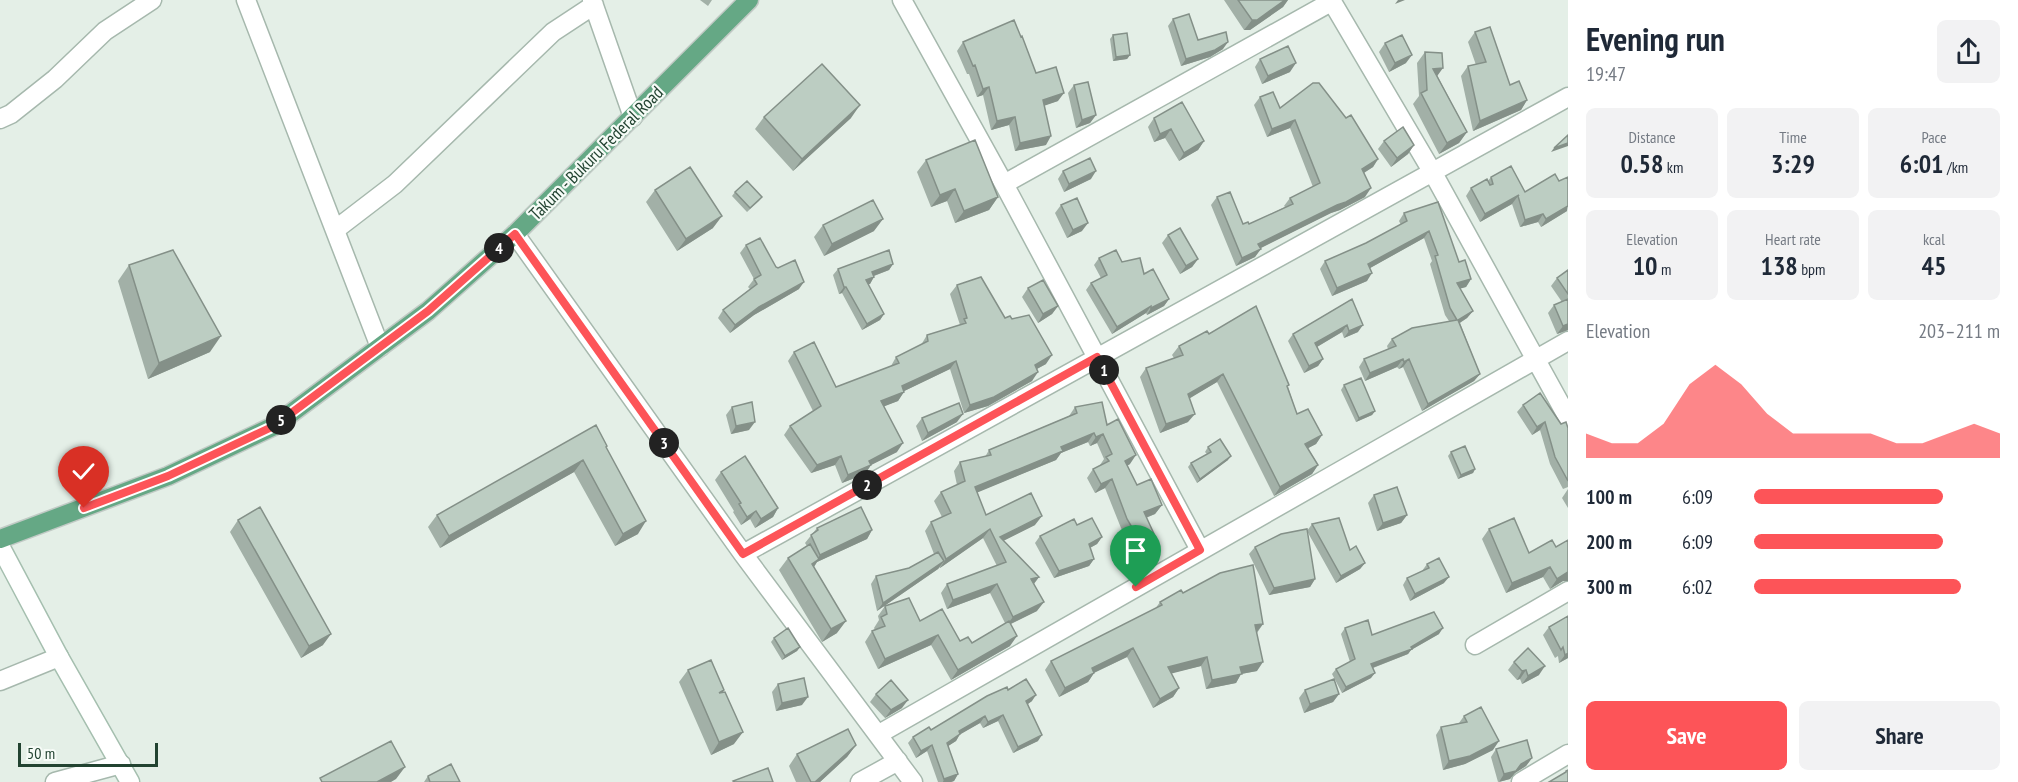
<!DOCTYPE html>
<html lang="en">
<head>
<meta charset="utf-8">
<style>
	:root { --surface:#fff; --page:#f2f2f3; --text:#1f2937; --muted:#747a83; --accent:#fd5458 }
	body { margin:0; font-family:"PT Sans Narrow",sans-serif; background:var(--page); color:var(--text); height:100vh; display:flex; flex-direction:column; font-size:22px; white-space:nowrap }
	* { box-sizing:border-box; margin:0 }
	p { font-size:20px; color:var(--muted) }
	.icon { flex:none; width:33px; height:33px; fill:none; stroke:currentColor; stroke-width:2; stroke-linecap:round; stroke-linejoin:round }
	.map { position:relative; flex:1; overflow:hidden }
	.details { display:flex; flex-direction:column; background:var(--surface); width:450px }
	.details>* { flex:none }
	.scale { position:absolute; left:18px; bottom:15px; width:140px; box-sizing:border-box; padding-left:6px; border:3px solid #224331; border-top:0; font-size:16px; line-height:21px; white-space:nowrap; color:#224331; -webkit-text-stroke:4px #f6fbf7; paint-order:stroke }
	.pin { position:absolute; display:grid; place-items:center; width:51px; height:51px; color:#fff; margin:-62px -26px; border-radius:50% 50% 50% 0; rotate:-45deg; box-shadow:0 0 6px #0007 }
	.pin .icon { rotate:45deg }
	.km { position:absolute; width:30px; height:30px; margin:-15px; border-radius:50%; background:#222; color:#fff; font-size:16px; line-height:30px; text-align:center }
	.round { display:grid; place-items:center; flex:none; width:63px; height:63px; border-radius:9px; background:var(--page) }
	.headline { display:flex; align-items:center; justify-content:space-between; height:102px; padding:0 18px }
	h1 { font-size:33px; font-weight:800; line-height:45px }
	.metrics { display:grid; grid-template-columns:repeat(3,1fr); gap:9px; height:102px; padding:6px 18px }
	.metrics div { display:grid; align-content:center; border-radius:9px; background:var(--page); text-align:center }
	.metrics b { font-size:26px; font-weight:800 }
	.metrics small { font-size:16px; font-weight:400 }
	.metrics p { font-size:16px }
	.chart { height:168px; padding:12px 18px }
	.chart p { display:flex; justify-content:space-between }
	.chart svg { width:100%; height:108px; margin-top:6px; fill:var(--accent); opacity:.7 }
	.cta { display:flex; gap:12px; margin-top:auto; padding:12px 18px }
	.cta a { flex:1; height:69px; border-radius:9px; background:var(--accent); color:#fff; font-size:24px; font-weight:800; line-height:69px; text-align:center }
	.cta a+a { background:var(--page); color:var(--text) }
	ul { padding:0 18px; list-style:none; font-size:20px }
	li { display:grid; grid-template-columns:96px 72px 1fr; align-items:center; height:45px }
	li i { height:15px; border-radius:8px; background:var(--accent) }
	main { display:flex; flex:1; min-height:0 }
	.map>svg:first-child { display:block }
	.lines { fill:none; stroke-linecap:round; stroke-linejoin:round }
	.street-casing { stroke:#a6b8ad; stroke-width:21 }
	.secondary-casing { stroke:#a5bfaf; stroke-width:21 }
	.primary-casing { stroke:#c1cac5; stroke-width:21 }
	.street { stroke:#fff; stroke-width:18 }
	.secondary { stroke:#fff; stroke-width:18 }
	.primary { stroke:#65a885; stroke-width:18 }
	.wall { fill:#a2b0a7 }
	.shaded-wall { fill:#849088 }
	.building { fill:#bccdc2; stroke:#849088; stroke-width:1.5 }
	.route-casing { stroke:#fff; stroke-width:12 }
	.route { stroke:#fd5458; stroke-width:8 }
	.labels { text-anchor:middle; dominant-baseline:central; stroke-width:4.5; stroke-linejoin:round; paint-order:stroke }
	.street-label { font-size:18px; fill:#224331; stroke:#f6fbf7 }
</style>
</head>
<body>
<main>
<div class="map">
<svg width="1568" height="782" viewBox="0 0 1568 782">
	<rect width="100%" height="100%" fill="#e4efe7"/>
	<g class="lines">
		<g class="street-casing">
			<path id="street" d="M246,0l134,347
				M592,0l41,117
				M902,0l102,184 196,366
				M1331,0l102,173 135,245
				M0,119l11,-5 44,-35 50,-48 47,-31
				M1004,184l327,-182
				M335,230l60,-46 158,-152 41,-27
				M515,234l228,320 170,228
				M743,554l825,-457
				M1475,645l93,-54
				M0,681l59,-24
				M879,734l689,-393
				M55,782l66,-18
				M860,782l38,-21
				M1521,782l47,-28"/>
		</g>
		<g class="secondary-casing">
			<path id="secondary" d="M0,546l59,111 71,125"/>
		</g>
		<g class="primary-casing">
			<path id="primary" d="M0,539l168,-63 106,-50 154,-115 87,-77 234,-234"/>
		</g>
		<use href="#street" class="street"/>
		<use href="#secondary" class="secondary"/>
		<use href="#primary" class="primary"/>
	</g>
	<path class="wall" d="M700,0h12l-4,6z
		M1224,0h64l-5,7 -33,23h-6z
		M1173,19l25,21 25,9 -13,8 -29,9 -13,-40z
		M1475,32l35,53 17,15 -6,10 -48,21 -12,-55 7,-10 8,-1 -8,-23z
		M1113,35l17,20 -3,4 -14,2 -3,-22z
		M963,42l73,31 22,28 -13,4 1,40 -31,6 -6,-26 -18,5 -8,-35 -6,2 -8,-23h-2l-10,-23z
		M1385,43l21,20 -17,9 -10,-20z
		M1425,52l42,80 -8,11 -20,11 -26,-50 6,-8 -2,-33z
		M1260,59l30,13 -28,12 -7,-17z
		M1074,85l22,30 -6,8 -14,5 -8,-35z
		M1260,97l20,11 98,51 -5,8 -9,6 1,24 -25,13 -9,3 -71,35 -5,9 -19,9 -25,-61 6,-8 26,27h6l36,-17 -1,-1 6,-8 23,-11 -23,-59 -23,9 -13,-32z
		M764,117l87,1 -58,53 -38,-42z
		M1154,118l50,23 -6,9 -19,11 -14,-23 -11,4 -6,-15z
		M1384,141l30,4 -6,9 -17,13 -13,-18z
		M926,160l72,37 -9,13 -34,13 -8,-22 -16,6 -14,-35z
		M1063,171l28,8 -27,13 -6,-13z
		M1491,177l34,15 42,19 -26,16 -3,-5 -18,5 -8,-23 -32,18 -14,-26 5,-8 17,-7z
		M655,190l58,38 -36,23 -31,-49z
		M735,192l27,5 -3,4 -12,11 -15,-16z
		M1438,202l21,60 12,17 -5,8 -6,1 13,23 -6,7 -7,5 20,51 -6,7 -52,30 -19,-44 -4,2 -2,-2 -32,14 -6,-14 5,-8 24,-10 -1,-3 5,-7 57,-18 -4,-6 -15,-51 2,-3 -8,-23 -54,30 -3,13 -35,15 -12,-27 5,-8 41,-18 35,-18 -2,-4 5,-8z
		M1061,205l21,26 -15,7 -12,-25z
		M823,225l51,6 -50,25 -10,-19z
		M1168,235l30,24 -6,8 -12,7 -18,-31z
		M746,245l30,22 23,22 -45,26 -24,18 -12,-15 5,-8 27,-21 -2,-2 6,-8 -14,-26z
		M1099,258l23,4 22,12 25,25 -5,7 -17,9 -1,-2 -34,21 -26,-44 5,-7 10,-5 -7,-13z
		M893,264l-4,6 -15,6 -4,8h-2l16,30 -4,6 -18,10 -20,-37 -3,1 -6,-19 5,-6z
		M129,265l81,87 -62,27 -30,-98z
		M1568,270v60l-11,4 -9,-21 6,-8 8,-3 -11,-16 6,-8z
		M957,285l48,33 7,1 34,45 -9,5 -5,12 -44,25 -24,7 -14,-44 -46,22 -6,10 -14,5 13,46 -26,13 -6,9 -23,9 -7,-18 -24,8 -27,-38 6,-9 23,-15 -25,-50 6,-9 42,35 55,-21 5,-9 25,-12 6,-10 33,-10 -10,-31z
		M1028,288l30,18 -6,8 -14,9 -16,-26z
		M1352,299l6,33 -14,6 -2,-6 -25,15 6,12 -5,7 -14,7 -16,-32 5,-7z
		M1209,334l79,53 9,27 25,21 -6,9 -8,4 10,17 -6,9 -38,22 -57,-114 -28,16 -1,24 -28,11 -20,-56 6,-9 28,-10 -2,-3 7,-9z
		M1344,385l31,26 -3,4 -16,7 -15,-32z
		M1523,405l45,23v59l-5,2 -13,-25 -10,-34 -8,5 -15,-23z
		M732,407l17,23 -18,4 -5,-19z
		M1075,407l32,18 23,39 -3,2 10,19 25,20 -7,9 -9,4 9,18 -6,9 -15,5 -13,-22 -16,-40 -10,5 -8,-15 6,-9 7,-4 4,-6 -7,-16 -7,3 -2,-4 -27,11 -5,7 -79,32 9,23 49,10 -32,16 36,36 -5,7 3,27 -26,13 -1,22 -59,34 -20,-35 -53,24 -13,-27 7,-11 3,-1 -1,-2 5,-8 -1,-4 7,-10 75,35 12,2 33,-20 -15,-30 -43,16 -6,-16 6,-9 50,-18 -14,-28 -43,30v-1l-2,2 -61,42 -6,-27 5,-8 33,-8 25,-14 -9,-23 6,-9 11,-5 -8,-16 7,-9 16,-7 -3,-14 6,-9 25,-5 4,-7 80,-34z
		M922,418l35,4 -35,19 -6,-15z
		M1208,447l20,13 -31,23 -9,-16 3,-4 16,-9 -2,-2z
		M606,448l32,86 -23,12 -41,-74 -134,76 -12,-21 9,-12z
		M1451,452l24,17 -2,4 -15,6 -10,-23z
		M721,472l57,36 -5,9 -18,11 -5,-9 -9,6 -8,-13 1,-1 -19,-31z
		M1568,489v19l-6,-10z
		M1374,495l33,20 -6,8 -24,8 -9,-28z
		M238,520l85,125 -22,13 -71,-126z
		M1312,524l38,26 15,13 -5,6 -24,14 -29,-52 8,48 -5,8 -41,8 -20,-41 6,-7 52,-16z
		M1077,525l25,12 -5,7 -7,4 4,11 -5,7 -35,12 -19,-35 5,-7z
		M817,528l55,2 -5,9 -50,23 -3,5 23,66 -15,9 -43,-72 9,-12 19,-12 -2,-3z
		M1489,529l40,24 27,-6 12,-7v41h-5l-13,8 -7,-12 -37,16 -24,-54z
		M1427,564l17,19 -34,18 -7,-16 4,-7 15,-7z
		M1183,593l80,31 -6,9v38l-16,3 -5,9 -30,6 -5,-23 -30,7 8,15 -6,9 -20,11 -26,-51 -33,16 -6,9 -29,15 -14,-27 6,-9 104,-52 5,-7z
		M1568,616v42l-9,5 -1,-7 -3,2 -12,-23 6,-8z
		M1345,628l27,7 67,-1 -28,16 -3,4 -35,14 -2,10 -29,15 -10,-19 4,-5 14,-7 -9,-28z
		M774,638l26,9 -3,4 -15,9 -11,-18z
		M1514,662l25,13 -17,9 -2,-5 -3,1 -9,-10z
		M688,670l36,20 -1,2 11,52 -23,11 -32,-73z
		M778,684l24,21 -26,6 -4,-19z
		M1008,690l24,11 -4,3 10,37 -25,12 -15,-32 -15,7 -3,-5 -20,11 -4,7 -8,5 10,28 -4,7 -3,1h-13l-11,-31 -11,7 -8,-15 5,-6 18,-7z
		M1305,690l34,4 -6,8 -29,11 -5,-15z
		M876,694l26,14 -17,10 -15,-16z
		M1464,716l29,34 -28,14 -22,6 -7,-35 5,-8 18,-4z
		M856,745l-9,12 -27,25h-24l-7,-16 8,-12z
		M1496,749l36,9 -6,8 -11,7 -5,6 -12,3 -7,-25z
		M428,776l32,6h-36z"/>
	<path class="shaded-wall" d="M1285,0h3l-5,7 -33,23h-6l8,-10z
		M1398,0h7l-10,4z
		M1228,42l-5,7 -13,8 -29,9 5,-7z
		M1130,55l-3,4 -14,2 3,-4z
		M1412,55l-6,8 -17,9 6,-9z
		M1296,63l-6,9 -28,12 6,-8z
		M1443,68l-8,11 -9,1 7,-11z
		M989,87l-6,8 -6,2 6,-8z
		M1064,93l-6,8 -20,7 5,-8z
		M1527,100l-6,10 -48,21 7,-10z
		M860,105l-9,13 -58,53 9,-12z
		M1096,115l-6,8 -14,5 6,-8z
		M1015,117l-6,8 -18,5 6,-9z
		M1295,120l-5,8 -23,9 5,-8z
		M1171,129l-6,9 -11,4 6,-8z
		M1467,132l-8,11 -20,11 8,-11z
		M1051,136l-5,9 -31,6 5,-8z
		M1204,141l-6,9 -19,11 5,-8z
		M1568,143v3l-17,6 3,-4z
		M1414,145l-6,9 -17,13 6,-9z
		M1378,159l-5,8 -16,10 5,-8z
		M1096,171l-5,8 -27,13 5,-8z
		M1371,188l-6,9 -25,13 -9,3 -78,39 5,-8z
		M955,189l-8,12 -16,6 9,-12z
		M1518,196l-6,8 -32,18 5,-8z
		M998,197l-9,13 -34,13 9,-12z
		M1568,204l-1,7 -26,16 5,-8z
		M1543,214l-5,8 -18,5 5,-7z
		M722,216l-9,12 -36,23 9,-12z
		M883,219l-9,12 -50,25 8,-12z
		M1088,223l-6,8 -15,7 6,-8z
		M1429,231l-5,7 -61,34 5,-8z
		M1261,249l-6,8 -19,9 6,-8z
		M1198,259l-6,8 -12,7 6,-8z
		M893,264l-4,6 -21,8 4,-6z
		M1372,273l-5,8 -35,15 5,-8z
		M874,277l-4,7 -8,2 4,-6z
		M1471,279l-5,8 -14,4 5,-8z
		M804,282l-5,7 -45,26 -24,18 5,-8 24,-18z
		M844,287h2l-4,6 -3,1z
		M1169,299l-5,7 -17,9 4,-7z
		M1058,306l-6,8 -14,9 5,-9z
		M1151,306l-5,7 -34,21 5,-7z
		M1473,311l-6,7 -14,9 5,-7z
		M884,314l-4,6 -18,10 5,-6z
		M1568,324v6l-11,4 6,-8z
		M1347,325l-5,7 -32,19 5,-8z
		M1363,325l-5,7 -14,6 5,-7z
		M221,336l-11,16 -62,27 11,-16z
		M1052,355l-6,9 -17,9 6,-8z
		M1323,359l-5,7 -14,7 5,-7z
		M1403,359l-6,8 -32,14 5,-8z
		M1409,359l-6,8 -4,2 5,-7z
		M956,361l-6,8 -54,26 6,-9z
		M1038,372l-6,9 -44,25 -24,7 6,-8z
		M1223,374l-6,8 -35,21 6,-9z
		M1480,374l-6,7 -52,30 6,-7z
		M904,392l-6,9 -23,9 6,-9z
		M1375,411l-3,4 -16,7 3,-4z
		M963,414l-6,8 -35,19 6,-8z
		M1195,414l-7,8 -28,11 6,-9z
		M755,422l-6,8 -18,4 5,-8z
		M1545,422l-5,8 -8,5 5,-8z
		M1094,433l-6,9 -27,11 -5,7 -87,36 6,-9 86,-40z
		M1103,434l-6,9 -7,3 6,-9z
		M1322,435l-6,9 -17,9 6,-9z
		M903,443l-6,9 -26,13 -6,9 -23,9 6,-8 21,-14z
		M1136,455l-6,9 -11,6 6,-9z
		M841,456l-6,9 -24,8 6,-8z
		M1231,456l-3,4 -31,23 3,-4z
		M583,460l-9,12 -134,76 9,-12z
		M1318,465l-6,9 -38,22 6,-9z
		M1475,469l-2,4 -15,6 3,-4z
		M1112,479l-7,9 -10,5 6,-9z
		M1162,505l-7,9 -18,7 7,-9z
		M778,508l-5,9 -18,11 6,-9z
		M756,511l-6,8 -9,6 6,-8z
		M1407,515l-6,8 -24,8 6,-8z
		M1042,516l-7,9 -38,19 3,-7z
		M646,521l-8,13 -23,12 8,-12z
		M990,529l-7,9 -43,30 6,-9z
		M872,530l-5,9 -50,23 -6,9 1,-7 4,-3 4,-6z
		M1155,536l-6,9 -15,5 6,-9z
		M1102,537l-5,7 -13,7 5,-7z
		M1094,559l-5,7 -35,12 5,-7z
		M944,561l-6,8 -61,42 6,-8z
		M1365,563l-5,6 -24,14 5,-7z
		M1550,567l-7,10 -37,16 6,-10z
		M1568,572v9h-5l-13,8 7,-10z
		M1039,577l-7,9 -1,-7z
		M1449,577l-5,6 -34,18 5,-7z
		M1315,579l-5,8 -41,8 5,-7z
		M997,584l-7,9 -43,16 6,-9z
		M1044,602l-7,9 -31,15 7,-9z
		M846,621l-9,12 -15,9 9,-13z
		M1263,624l-7,9 -1,-8z
		M1443,628l-4,6 -28,16 -3,4 -41,16 4,-6 40,-17z
		M331,634l-8,11 -22,13 8,-12z
		M938,635l-7,10 -53,24 7,-10z
		M1017,636l-7,10 -59,34 7,-10z
		M800,647l-3,4 -15,9 3,-4z
		M1133,648l-6,9 -42,20 7,-9z
		M1568,653v5l-9,5 6,-8z
		M1207,657l-6,9 -39,10 6,-9z
		M1263,662l-6,9 -16,3 -5,9 -30,6 6,-9 28,-13z
		M1545,666l-6,9 -17,9 6,-8z
		M1526,670l-6,9 -3,1 5,-9z
		M1094,673l-6,9 -29,15 6,-9z
		M1375,673l-4,5 -29,15 4,-6z
		M1179,688l-6,9 -20,11 7,-9z
		M1339,694l-6,8 -29,11 6,-9z
		M1036,695l-4,6 -10,7 4,-7z
		M808,697l-6,8 -26,6 6,-8z
		M908,700l-6,8 -17,10 6,-8z
		M1003,715l-5,6 -15,7 5,-6z
		M985,716l-5,7 -26,15 5,-7z
		M743,732l-9,12 -23,11 8,-13z
		M960,734l-4,7 -14,9 5,-7z
		M1042,735l-4,6 -25,12 5,-6z
		M1499,741l-6,9 -28,14 -22,6 6,-9z
		M856,745l-9,12 -27,25h-5z
		M932,745l-5,6 -11,7 5,-7z
		M1532,758l-6,8 -11,7 -5,6 -11,3 5,-8z
		M405,767l-9,12 -5,3h-14z
		M958,774l-4,7 -3,1h-8l1,-3z"/>
	<path class="building" d="M1238,0h47l-28,20h-5z
		M1189,14l9,26 28,-8 2,10 -13,8 -29,9 -13,-40z
		M1014,20l7,17 1,-1 14,37 20,-6 8,26 -21,7 8,36 -31,7 -5,-26 -18,4 -8,-34 -6,2 -8,-24 -2,1 -10,-24z
		M1490,27l20,58 9,-4 8,19 -47,21 -12,-55 18,-4 -11,-30z
		M1127,33l3,22 -14,2 -3,-22z
		M1402,35l10,20 -17,8 -10,-20z
		M1288,46l8,17 -28,13 -8,-17z
		M1425,52l17,1 1,15 -10,1 34,63 -20,11 -26,-50 6,-3z
		M822,64l38,41 -58,54 -38,-42z
		M1088,82l8,33 -14,5 -8,-35z
		M1313,83h6l27,35 5,-3 27,44 -16,10 9,19 -25,14 -9,3 -79,39 3,5 -19,9 -25,-61 13,-5 13,32 5,-2 1,2 44,-20 -3,-6 30,-15 -25,-63 -23,9 -12,-32 13,-5 7,16z
		M1182,102l22,39 -20,12 -13,-24 -11,5 -6,-16z
		M1403,127l11,18 -17,13 -13,-17z
		M1568,135v8l-14,5z
		M975,140l23,57 -34,14 -9,-22 -15,6 -14,-35z
		M1090,158l6,13 -27,13 -6,-13z
		M1511,166l14,26 30,-18 4,7 9,-4v29l-22,13 -3,-5 -18,6 -7,-24 1,-1 -34,19 -14,-26 16,-9 3,6 3,-1 -2,-7z
		M690,167l32,49 -36,23 -31,-49z
		M747,181l15,16 -12,11 -15,-16z
		M1077,198l11,25 -15,7 -12,-25z
		M873,200l10,19 -51,25 -9,-19z
		M1438,202l21,60 6,-2 6,19 -14,4 16,28 -15,9 22,54 -52,30 -19,-45 -5,3 -1,-3 -33,14 -6,-14 32,-13 -4,-7 20,-11 45,-8 -7,-12 -15,-52 3,-1 -9,-24 -61,33 4,9 -35,15 -12,-27 41,-18 41,-22 -3,-8z
		M1180,228l18,31 -12,7 -18,-31z
		M760,238l16,29 2,1 17,-8 9,22 -45,25 -24,18 -12,-15 34,-26 -3,-5 7,-4 -15,-30z
		M173,250l48,86 -62,27 -30,-98z
		M889,250l4,14 -21,8 2,5 -8,3 18,34 -17,10 -21,-37h-2l-6,-18z
		M1116,250l6,12 18,-4 4,16 9,-5 16,30 -18,9v-2l-34,21 -26,-44 16,-8 -8,-17z
		M1568,270v24l-11,-16z
		M981,277l24,41 5,-2 2,3 17,-4 23,40 -17,10 3,7 -44,25 -24,8 -14,-44 -54,25 2,6 -23,9 22,42 -34,18 2,4 -23,10 -7,-19 -24,9 -27,-39 31,-20 -27,-54 20,-10 22,45 63,-24 -3,-6 32,-16 -1,-6 39,-12 -2,-4 3,-1 -10,-33z
		M1043,280l15,26 -15,8 -15,-26z
		M1352,299l11,26 -14,6 -2,-6 -32,18 8,16 -14,7 -16,-32z
		M1568,299v25l-5,2 -9,-21z
		M1256,306l33,79 -2,1 10,28 11,-5 14,26 -17,9 13,21 -38,22 -57,-113 -35,20 7,20 -29,10 -20,-56 37,-13 -4,-9 28,-15 2,3z
		M1361,378l14,33 -16,7 -15,-33z
		M1540,393l21,31 5,-2 2,6v53l-13,-24 -10,-35 -8,5 -14,-22z
		M752,402l3,20 -19,4 -4,-19z
		M1102,402l5,23 11,-6 18,36 -11,6 12,24 14,-6 11,26 -18,7 11,24 -15,5 -13,-22 -15,-40 -11,5 -8,-15 16,-8 -3,-4 6,-3 -9,-20 -7,3 -2,-4 -33,14 2,4 -88,36 11,28 45,-22 11,23 -42,21 39,40 -8,2 13,23 -31,15 -16,-33 -44,16 -6,-16 59,-22 -16,-33 -44,30 -15,-37 20,-9 -10,-21 24,-11 -5,-19 31,-7 -2,-5 88,-37 -2,-6z
		M959,403l4,11 -35,19 -6,-15z
		M596,425l11,21 -1,1 40,74 -23,13 -40,-74 -134,76 -12,-21z
		M1220,439l11,17 -31,23 -9,-16 20,-11 -3,-5z
		M1465,446l10,23 -14,6 -10,-23z
		M745,456l33,52 -17,11 -5,-8 -9,6 -8,-13 2,-1 -20,-31z
		M1397,487l10,28 -24,8 -9,-28z
		M260,507l71,127 -22,12 -71,-126z
		M861,507l11,23 -52,25 -9,-20 7,-5 -1,-2z
		M1092,518l10,19 -13,7 5,15 -35,12 -19,-35 34,-17 3,6z
		M1339,518l11,32 6,-4 9,17 -24,13 -29,-52z
		M1514,518l15,35 23,-13 4,7 12,-7v32l-11,7 -7,-12 -38,16 -23,-54z
		M1307,529l8,50 -41,9 -19,-41 26,-13z
		M810,544l9,15 -7,5 34,57 -15,8 -43,-71z
		M938,552l6,9 -61,42 -7,-27 33,-8z
		M1439,558l10,19 -34,17 -8,-16 22,-10 -2,-4z
		M1253,565l10,59 -8,1 8,37 -23,5 2,7 -30,6 -5,-23 -39,10 11,21 -19,11 -27,-51 -41,20 2,5 -29,15 -14,-27 111,-56 -2,-3 21,-12 2,3 37,-20z
		M909,598l11,23 22,-12 18,32 8,-4 4,6 37,-22 8,15 -59,34 -20,-35 -53,24 -13,-28 13,-5 -4,-9 6,-3 -2,-8z
		M1434,612l9,16 -32,19 1,2 -41,15 4,9 -29,14 -10,-18 19,-10 -10,-31 23,-8 4,15z
		M1568,616v37l-3,2 -2,-8 -2,3 -12,-23z
		M788,628l12,19 -15,9 -11,-18z
		M1528,648l17,18 -17,10 -2,-6 -4,1 -8,-9z
		M711,660l13,30 -5,3 6,-1 18,40 -24,10 -31,-72z
		M804,678l4,19 -26,6 -4,-19z
		M1026,679l10,16 -10,6 16,34 -24,12 -15,-32 -15,7 -3,-6 -26,15 1,3 -13,9 11,31 -14,5 -12,-34 -11,6 -8,-14 16,-10 2,3 56,-34 20,-9 1,3z
		M1334,679l5,15 -29,10 -5,-14z
		M891,680l17,20 -17,10 -15,-16z
		M1481,707l18,34 -29,15 -21,5 -8,-34 26,-5 -3,-6z
		M848,729l8,16 -41,37h-4l-14,-28z
		M1527,740l5,18 -11,6 -5,7 -12,3 -8,-25z
		M391,741l14,26 -28,15h-55l-2,-4z
		M451,764l9,18h-30l-2,-6z
		M768,768l5,14h-39l-1,-1z
		M1568,770v12h-19l17,-10v-1z"/>
	<g class="lines">
		<g class="route-casing">
			<path id="route" d="M84,508l84,-32 106,-50 154,-115 87,-77 228,320 354,-197 103,193 -64,37"/>
		</g>
		<use href="#route" class="route"/>
	</g>
	<g class="labels">
		<g class="street-label">
			<text transform="translate(596 153) rotate(-45)">Takum - Bukuru Federal Road</text>
		</g>
	</g>
</svg>
<div class="scale">50 m</div>
<div class="pin" style="left:1136px;top:587px;background:#1e9e55"><svg class="icon" aria-label="arrive" viewBox="0 0 24 24"><path d="M6 21V4h12l-3 4 3 4H6"/></svg></div>
<div class="pin" style="left:84px;top:508px;background:#d93025"><svg class="icon" aria-label="check" viewBox="0 0 24 24"><path d="M5 12l5 5 9-10"/></svg></div>
<b class="km" style="left:1104px;top:370px">1</b>
<b class="km" style="left:867px;top:485px">2</b>
<b class="km" style="left:664px;top:443px">3</b>
<b class="km" style="left:499px;top:248px">4</b>
<b class="km" style="left:281px;top:420px">5</b>
</div>
<section class="details">
<div class="headline"><div><h1>Evening run</h1><p>19:47</p></div><a class="round"><svg class="icon" aria-label="share" viewBox="0 0 24 24"><path d="M12 15V3M7 8l5-5 5 5M5 13v7h14v-7"/></svg></a></div>
<div class="metrics">
<div><p>Distance</p><b>0.58<small> km</small></b></div>
<div><p>Time</p><b>3:29</b></div>
<div><p>Pace</p><b>6:01<small> /km</small></b></div>
</div>
<div class="metrics">
<div><p>Elevation</p><b>10<small> m</small></b></div>
<div><p>Heart rate</p><b>138<small> bpm</small></b></div>
<div><p>kcal</p><b>45</b></div>
</div>
<div class="chart"><p><span>Elevation</span>203–211 m</p>
<svg viewBox="0 0 160 44" preserveAspectRatio="none"><path d="M0 44V34L10 38L20 38L30 30L40 14L50 6L60 14L70 26L80 34L90 34L100 34L110 34L120 38L130 38L140 34L150 30L160 34V44z"/></svg>
</div>
<ul>
<li><b>100 m</b>6:09<i style="width:77%"></i></li>
<li><b>200 m</b>6:09<i style="width:77%"></i></li>
<li><b>300 m</b>6:02<i style="width:84%"></i></li>
</ul>
<div class="cta"><a>Save</a><a>Share</a></div>
</section>
</main>
</body>
</html>
